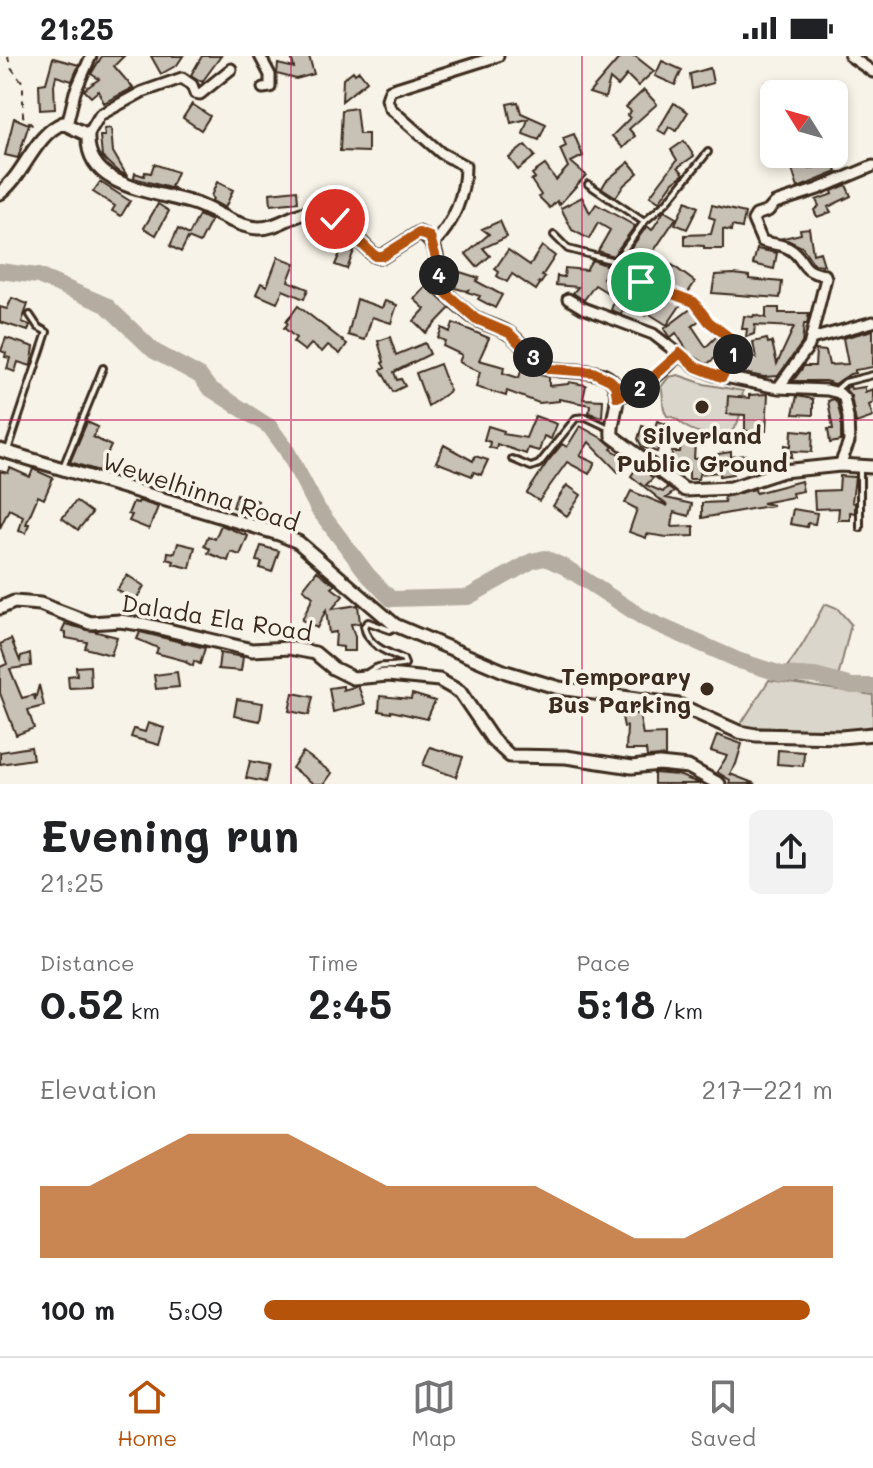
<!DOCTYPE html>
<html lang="en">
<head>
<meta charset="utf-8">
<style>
	:root { --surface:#fff; --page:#f2f2f2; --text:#202124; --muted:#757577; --line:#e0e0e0; --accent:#b45309 }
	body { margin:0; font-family:Mali,sans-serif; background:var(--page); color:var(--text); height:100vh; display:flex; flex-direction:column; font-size:30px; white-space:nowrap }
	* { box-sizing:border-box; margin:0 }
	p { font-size:26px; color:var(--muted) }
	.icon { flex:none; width:44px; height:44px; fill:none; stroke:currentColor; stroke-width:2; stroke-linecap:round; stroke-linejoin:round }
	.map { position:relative; height:728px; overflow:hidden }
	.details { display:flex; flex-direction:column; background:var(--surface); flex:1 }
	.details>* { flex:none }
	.needle { width:52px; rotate:307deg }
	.controls { position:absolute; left:760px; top:24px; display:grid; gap:16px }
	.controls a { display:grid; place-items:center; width:88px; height:88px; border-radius:12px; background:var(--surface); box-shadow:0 4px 12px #0003; font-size:40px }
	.pin { position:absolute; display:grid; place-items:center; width:68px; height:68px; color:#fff; margin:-34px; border:4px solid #fff; border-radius:50%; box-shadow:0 2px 8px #0007 }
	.km { position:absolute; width:40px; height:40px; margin:-20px; border-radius:50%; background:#222; color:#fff; font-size:22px; line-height:40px; text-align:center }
	.round { display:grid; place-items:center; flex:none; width:84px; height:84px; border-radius:12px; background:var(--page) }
	.head { display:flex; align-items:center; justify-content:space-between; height:136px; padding:0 40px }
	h1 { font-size:44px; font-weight:800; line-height:60px }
	.metrics { display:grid; grid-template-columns:repeat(3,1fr); gap:12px; height:136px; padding:8px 40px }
	.metrics div { display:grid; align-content:center }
	.metrics b { font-size:40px; font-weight:800 }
	.metrics small { font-size:22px; font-weight:400 }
	.metrics p { font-size:22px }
	.chart { height:224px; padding:16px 40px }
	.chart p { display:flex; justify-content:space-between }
	.chart svg { width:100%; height:144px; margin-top:8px; fill:var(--accent); opacity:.7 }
	ul { padding:0 40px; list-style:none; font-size:26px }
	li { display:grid; grid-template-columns:128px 96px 1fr; align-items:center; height:60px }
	li i { height:20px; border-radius:10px; background:var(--accent) }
	.status { display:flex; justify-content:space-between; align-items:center; height:56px; padding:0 40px; background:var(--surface); direction:ltr }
	.status svg { height:22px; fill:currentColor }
	.menu { display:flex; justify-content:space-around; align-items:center; height:112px; border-top:2px solid var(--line); background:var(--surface); font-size:22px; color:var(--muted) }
	.menu a { display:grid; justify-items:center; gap:4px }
	.menu .active { color:var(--accent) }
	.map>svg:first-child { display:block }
	.green { fill:#dbd6cb; stroke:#8b8074; stroke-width:2 }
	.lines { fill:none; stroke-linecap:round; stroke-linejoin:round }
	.river { stroke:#b4aca0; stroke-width:16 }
	.building { fill:#c8c1b6; stroke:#3b2a1e; stroke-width:2 }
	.service-casing { stroke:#3b2a1e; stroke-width:10 }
	.minor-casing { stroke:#3b2a1e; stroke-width:15 }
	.tertiary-casing { stroke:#3b2a1e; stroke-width:17 }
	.path { stroke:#3b2a1e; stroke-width:2; stroke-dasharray:6 6; stroke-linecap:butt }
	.service { stroke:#f7f3e8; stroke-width:4 }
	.minor { stroke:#f7f3e8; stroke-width:9 }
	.tertiary { stroke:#f7f3e8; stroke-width:11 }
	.route-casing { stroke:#fff; stroke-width:16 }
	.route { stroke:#b45309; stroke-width:10 }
	.grid { fill:none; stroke:#c2185b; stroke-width:2; stroke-opacity:0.55 }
	.poi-dot { fill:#3b2a1e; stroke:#f7f3e8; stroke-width:3 }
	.labels { text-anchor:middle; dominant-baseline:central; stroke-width:7; stroke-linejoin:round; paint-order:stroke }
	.poi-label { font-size:24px; font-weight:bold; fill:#3b2a1e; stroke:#f7f3e8 }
	.street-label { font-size:24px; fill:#3b2a1e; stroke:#f7f3e8 }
</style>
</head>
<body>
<div class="status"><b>21:25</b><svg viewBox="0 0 49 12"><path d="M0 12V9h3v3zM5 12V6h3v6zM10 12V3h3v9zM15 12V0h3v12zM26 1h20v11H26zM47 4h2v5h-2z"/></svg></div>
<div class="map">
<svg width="873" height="728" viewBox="0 0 873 728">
	<rect width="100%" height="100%" fill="#f7f3e8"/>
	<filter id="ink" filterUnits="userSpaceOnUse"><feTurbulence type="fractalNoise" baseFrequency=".0125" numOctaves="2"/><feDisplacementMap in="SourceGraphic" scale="16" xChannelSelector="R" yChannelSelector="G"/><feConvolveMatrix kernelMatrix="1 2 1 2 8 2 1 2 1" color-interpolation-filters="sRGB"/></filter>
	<g filter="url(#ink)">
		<path class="green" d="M678,319l26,9 39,7c-3,22 -1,47 -30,44 -9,-1 -18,-3 -25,-7 -9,-5 -9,-11 -21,-12 -7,-10 -2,-18 -6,-29l8,-10z
			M827,548l10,4 14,16 -14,58 -22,-6 -34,-2c19,-21 30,-45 43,-69z
			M769,624l104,15v35l-46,4 -44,-6 -41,-1 -1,-3z"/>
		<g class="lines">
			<path class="river" d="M0,215l38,5 68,29 48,46 46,25 9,12 61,39 16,22 32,60 50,66 23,24 77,-2 64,-36 13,-3 20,9 80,52 95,42 41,13 34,2 37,10h21"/>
		</g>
		<path class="building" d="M102,0h22l-10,10 19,22 -29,15 -6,-12 -7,6 -7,-7 15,-11 -8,-5z
			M151,0h32l-6,9 -16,9z
			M202,0h19l-19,26 -11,-7z
			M291,0h18l5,18 -18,5 -19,-5 1,-10 16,4z
			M621,0h14l19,15 -16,15 -11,-11 -9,11 -8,-7 -5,19 -16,-5z
			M53,2l26,7 -7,16 -16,-5 -2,9 1,24 -15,1 -1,-26 7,-1z
			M662,5l20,9 -7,15 -20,-9z
			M710,12l3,15 -21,6 -2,-15z
			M353,15l2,3 4,-3 8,10 -25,20 1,-22z
			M813,24l4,14h-41l-11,-3 1,-8 22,4z
			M644,34l13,14 -28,25 6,7 -12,12 -11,-12 18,-18 -3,-3 4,-4 -5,-4z
			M518,46l3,11 25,11 -7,16 -16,-6 5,-15 -17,4 -4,-19z
			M674,47l14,9 -12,19 -7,-4 -4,7 -7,-4z
			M192,48l18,12 -9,14 -18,-12z
			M356,52l3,26h9v18l-28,-1 2,-41z
			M14,62l15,6 -11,34 -13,-3z
			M111,72l2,24 14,24 -11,-6 -14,-13 -2,-21h5l-1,-7z
			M574,78l9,22 -12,6 15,13 -27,30 -2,-4 -7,7 -11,-11 2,-2 -10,-15 4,-2 -3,-4 13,-9 11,15 12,-13 -8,-18 6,-3 -3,-8z
			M684,85l10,15 -16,11 6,7 -11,8 -14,20 -9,-6 27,-36 -6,-10z
			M525,89l10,11 -17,14 -9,-12z
			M833,105l4,11 -39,16 -6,-19 16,-6 2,6z
			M629,106l9,11 -14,12 -8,12 -14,-9 4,-7z
			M154,108l23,8 -6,15 6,3 -43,-12 1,-5 9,3 1,-4 6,1z
			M100,126l30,19 -9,15 -9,-5 3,-5 -22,-14z
			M217,126l16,8 -8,18 -13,-7 1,-3 -2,-2z
			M846,129l5,11 -23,11 3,5 -14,5 -3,-7 5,-4 -3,-6 17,-6 -1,-3z
			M297,134l1,12 -27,3 -1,-12z
			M582,141l8,16 6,-9 39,22 -22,30 -15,-5 12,-21 -12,-7 -9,16 -17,-9 -11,-22z
			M686,145l12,6 -11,22 -12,-5z
			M158,148l11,7 -13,24 -12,-7z
			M712,149l33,8 -3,15 -10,-2 -1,5 -8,-2v20h-19v-3l-19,-1v-10l26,-1 4,-15 -6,-2z
			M664,155l12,7 -27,40 19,12 4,-5 23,17 -8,12 -19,-7 -16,-13 -4,5 -5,-1 -22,-16 26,-36 5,4z
			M199,159l12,6 -11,22 -12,-5 -7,14 -11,-6 8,-17 11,6z
			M500,165l7,16 -24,11 7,8 -13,11 -11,-13 23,-20 -7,-5z
			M809,172l4,26 7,-2 4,13 -10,-1 -12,-17 -19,-9 18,-4 -1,-5z
			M338,182l10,4 7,6 -8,21 -12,-4 6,-14 -7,-2z
			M542,190l13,10 -13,20 3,1 -4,6 -3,-1 2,2 -4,6 -24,-16 -5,8 -10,-6 2,-4 -4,-3 13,-19 22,15z
			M757,193l20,4 -3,16 -21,-5z
			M278,201l17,6 -7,18 20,8 -4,10 -21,-9 -6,13 -21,-9 5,-11 6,3z
			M592,204l19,7 -8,11 11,7 -6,8 -13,-8 -11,15 -11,-7 5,-6 -22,-2 1,-9 7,1 1,-9 21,2z
			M460,216l19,6 -3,3 26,14 -7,13 -17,-9 2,-3 -13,-4 1,-2 -2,1 -11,-3z
			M734,218l15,2v3l33,3 -2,16 -68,-5 3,-18z
			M426,230l24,22 -24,25 -12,-12 11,-12 -11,-10z
			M643,233l39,14 -15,22 -19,-12 -2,3 -15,-8 -2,4 -6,-2 -2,4 -10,-4 6,-17 20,7z
			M12,242l16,6 -6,18 8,3 -2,6 -28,-9v-15l7,2z
			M357,243l25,9 3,-7 12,4 -6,18 -19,-6 -7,23 -17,-5z
			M298,250l49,38 -7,10 -12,-9 -6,7 -11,-8 -6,7 -12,-9 3,-4 -12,-10 4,-4 -2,-2z
			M692,252l9,11 -9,7 14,21 12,-12 12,9 1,4 -6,9 -3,-4 -15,11 -7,-4 -11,-7 -13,-20 -6,5 -6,-9z
			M766,252h13v5h30l-2,11h-3l-2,19 -24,33 -14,1 -31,-6 4,-11 10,4 2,-8 7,2 -3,-16 14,-3 1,4 4,-1 5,22 17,-37 -39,-2 -1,9 -8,3 1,-8h-5l2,-13 9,1 1,-2 12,3z
			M453,267l36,15 -10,22 25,7 -1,6 16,5 2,-7 28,6v9l19,-2 1,-2 17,3 -3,14 20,1 -1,17 -13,-4 1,-8 -31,-6v2l-20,2 -32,-12 -1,5 -30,-9 4,-15 -21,-10 3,-7 -19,-9 2,-5 -7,-3 4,-10 8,4z
			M873,274v37l-18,3v3l-5,1 -15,10 -10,-3h-32l11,-15h11l1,-16 10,1 3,14 19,-1 -5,-26z
			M390,281l6,18 29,-12 5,11 -36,18 3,8 4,-1 4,7 -12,6 -12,-22 4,-2 -3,-5 2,-1 -6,-21z
			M6,282l28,9 -3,19 -13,-4 -3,10 -8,-3 3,-11 -5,-1 1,-4 -5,-2z
			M440,308l10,27 -22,15 -12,-33z
			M850,330l1,3 14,-2v5l8,-3v14l-4,2 4,12 -17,6 -5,-27 -6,-7z
			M768,338l-2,37h-21v-16l-18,-1 1,-18 21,2v-3z
			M797,340l16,3v16l-20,-1z
			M834,343l3,3 4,16v23l-11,2 -2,-14h5l-5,-28z
			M535,360l22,8 -6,15 -7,-3 -5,15 -11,-3 -2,6 -29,-10 -1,5 -7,-2 1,-5 -6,-2 4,-14 16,5 -1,3 23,4z
			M657,365l9,3 -9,28 -15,-5 -4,-8 4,-13 7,2 3,8z
			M87,366l11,5 -5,10 18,9 -12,25 -29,-9z
			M580,370l25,14 8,7 -2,2 16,10 -9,13 -29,-30 -9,14 15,7 -6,11 -22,-12 -28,39 -12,-8 21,-32 14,-17 5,3z
			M792,374l21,2 -1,20 -20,-1v6l-8,-1 1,-11 6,1z
			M681,386l14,2 -1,15 24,-2v-3l13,-2v5l15,-2 1,12 -15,2 1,5 -13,2v-4l-20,2v-3l-2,8h-9v-13l-18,-1 1,-13h8z
			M444,389l29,16 2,-5 13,4 -7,15 -7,-3 -2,4 -36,-14z
			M638,410l15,12 -7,7 17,7 4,-5 7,5 -8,6 26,6 -3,12 -15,-4 -2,15 22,-1v10l-27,1 -20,-3 -1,4 -17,-6 8,-23 -12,-6 6,-12 37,15 -37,-30z
			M10,412l20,9 3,-8 20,9 -9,21 -6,-3 -12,28h3l-3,9 -7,-2 4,-15 -14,-7 -9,19v-57l8,2z
			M840,420l15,1 -3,25 3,1v10l-5,-1v8h-12l1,-12 -24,1 -1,-18 25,-1z
			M801,425l2,10 -11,2 1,4 -31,6 11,2 -71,13v-15l23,-1 -1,-5 31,-8 1,4z
			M567,429l14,10 -14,21 -14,-10z
			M237,438l21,7 -3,9 18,5 -3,7 -34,-10 1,-4 -4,-1z
			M76,445l16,12 -14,17 -16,-12z
			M139,445l19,6 -9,22 -20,-8 3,-6 -4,-1 5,-12 5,1z
			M793,453l24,4 -2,11 -7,-1 -1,4 -17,-3z
			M221,469l27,11 -8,19 -9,-3 -3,9 -20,-8 2,-4 -6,-3 4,-10 7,3z
			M178,487l17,4 -5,21 -17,-4 1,-3 -7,-2 1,-7 7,1z
			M261,490l18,5 -7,21 -12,-4 2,-6 -6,-1z
			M317,515l18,14 -3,3 11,8 -11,13 26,-4 2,18 -9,1 4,13v14h-12v-4l-8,-1 1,-14 -7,1 -3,-23 -9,18 -15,-8 11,-23 -10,-8z
			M127,519l17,11 -9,15 -18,-11z
			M65,568l52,13 -6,18 -26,-7 2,-6 -21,-4v-5l-4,-1z
			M140,576l65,16 -5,16 -6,-3 -1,5 -8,-4 1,-1 -30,-8 2,-5 -21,-9z
			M11,583l9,22 1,-5 9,-3 1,13 -21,3 12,29 12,-3 1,5 4,-15 5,21 -16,4 6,18 -18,7 -16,-42v-26l7,-3 -7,-20z
			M220,597l23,4 -2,14 -23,-2z
			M90,610l1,21 -22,1 -1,-12 9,-1 -1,-8z
			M177,616l2,15 -23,2 -2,-14z
			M343,630v4l15,-4 7,18 -32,8 -4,-24z
			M293,637l20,4 -4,18 -20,-4z
			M412,638l23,7 -8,18 -36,-8v2l-12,-2 1,-15 31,3z
			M237,643l26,4 -3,18 -26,-5z
			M639,657l4,22 22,-1v22l-18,1 -1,-7h-20l1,-24 -3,1 -2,-10z
			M148,667l16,5 -5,17 -28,-8 3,-8 11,3z
			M717,679l25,9 -6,20 -6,10 26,10h-27l1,-4 -13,-8 10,-16 -16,-5z
			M31,691l2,12 -33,5v-12z
			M430,691l33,10 -7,20 -33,-12z
			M778,694l26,2 -1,14 -26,-2z
			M303,696l29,21 -8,11h-10l-22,-16z
			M250,705l19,4 -4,17 -19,-4z
			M654,717l24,2 23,9h-47z"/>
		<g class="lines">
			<g class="service-casing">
				<path id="service" d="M708,96l-41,50 -23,20 -30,41 27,19 53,20 15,20 25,19 2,8 -13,25
					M588,128l56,38
					M554,179l14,14 46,12
					M836,334l9,-8 28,-7
					M8,394l39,-118 -9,-5 -8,-12
					M512,403l19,8 8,-3 37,-46 10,-1 23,11
					M63,411l40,-99
					M860,472v-59
					M366,618c15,-13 23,-5 39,-10l-2,-5c-17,-7 -36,-14 -39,-33l4,-4 22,8 5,-3"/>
			</g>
			<g class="minor-casing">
				<path id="minor" d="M260,0l10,19v12l-7,1
					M850,0l23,16
					M67,69l8,-33 16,-36
					M88,79l12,-20 42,-23 40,-14 10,7 3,8 5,1 31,-25
					M433,188c21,-20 32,-50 32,-78l-24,-13 -51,-45 -3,-9 3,-9 108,-34
					M568,243l15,9 70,26 43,33 19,8 63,13 49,2 12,3 5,5 4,19 1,25 -9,23
					M811,283l62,-17
					M778,332l31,-42 17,-68 -1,-3c-28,-4 -18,-17 -37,-27 -8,-4 -18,-4 -26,-7l-9,-21 3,-5 12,-4 7,-8 43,-14 55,-23
					M617,341c24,-4 48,-26 63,-44"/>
			</g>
			<g class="tertiary-casing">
				<path id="tertiary" d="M0,137c25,-19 34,-58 63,-70l25,12c-3,55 71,56 108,69 21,8 40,22 62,24 19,1 35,-15 53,-16 24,-2 47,29 64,44h8l36,-23c25,11 14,38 26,58 6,9 19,18 27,25 11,9 28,10 39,19 14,11 24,31 42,34 17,4 55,-3 62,18 6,17 -5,33 -3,49l73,54 46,-2 52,-17 57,-6 33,2
					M0,394l279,84 19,8 97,83 111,47 53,16 120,17 60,27 17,3 85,2 32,-3
					M0,552l14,-6 26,2 50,19 30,-2 27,4 105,25 37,-2 26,5 18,15 20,10 35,-3 51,5 21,12 32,47 18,17 56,1 66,10 27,-3 29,3 31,17"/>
			</g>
			<path class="path" d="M8,0l2,10 13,17v33l13,13"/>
			<use href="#service" class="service"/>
			<use href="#minor" class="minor"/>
			<use href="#tertiary" class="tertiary"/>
		</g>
	</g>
	<g class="lines" filter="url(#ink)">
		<g class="route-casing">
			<path id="route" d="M335,163l40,37h8l36,-23 11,4 16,56 30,26 33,14 29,29 12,7 43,3 17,8 5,5 2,12 25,-10 38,-34 16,14 26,10 14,-28 -2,-8 -25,-19 -15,-20 -53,-20"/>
		</g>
		<use href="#route" class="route"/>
	</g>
	<path class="grid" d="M291,0v728M582,0v728M0,364h873"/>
	<g class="poi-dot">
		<circle cx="702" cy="351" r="8"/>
		<circle cx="707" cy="633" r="8"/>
	</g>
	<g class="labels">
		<g class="poi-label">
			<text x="702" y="378">Silverland<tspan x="702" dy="28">Public Ground</tspan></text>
			<text x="691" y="619" text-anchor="end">Temporary<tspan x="691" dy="28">Bus Parking</tspan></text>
		</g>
		<g class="street-label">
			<text transform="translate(201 435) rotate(18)">Wewelhinna Road</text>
			<text transform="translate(217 561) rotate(9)">Dalada Ela Road</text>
		</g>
	</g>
</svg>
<div class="controls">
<a><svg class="needle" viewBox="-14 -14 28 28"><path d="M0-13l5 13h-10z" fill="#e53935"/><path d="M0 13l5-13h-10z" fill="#757577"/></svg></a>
</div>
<div class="pin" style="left:641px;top:226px;background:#1e9e55"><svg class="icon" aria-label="arrive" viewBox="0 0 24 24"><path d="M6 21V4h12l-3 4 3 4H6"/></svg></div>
<div class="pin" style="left:335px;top:163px;background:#d93025"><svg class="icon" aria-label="check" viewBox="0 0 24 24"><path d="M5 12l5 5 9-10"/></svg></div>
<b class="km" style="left:733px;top:298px">1</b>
<b class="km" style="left:640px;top:332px">2</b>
<b class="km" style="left:533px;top:301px">3</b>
<b class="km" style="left:439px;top:219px">4</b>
</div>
<section class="details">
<div class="head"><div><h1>Evening run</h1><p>21:25</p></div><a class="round"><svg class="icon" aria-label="share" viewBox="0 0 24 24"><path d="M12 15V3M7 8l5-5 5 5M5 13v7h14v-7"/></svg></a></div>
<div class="metrics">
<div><p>Distance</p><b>0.52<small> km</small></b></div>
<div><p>Time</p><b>2:45</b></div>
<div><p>Pace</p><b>5:18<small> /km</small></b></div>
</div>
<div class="chart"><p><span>Elevation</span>217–221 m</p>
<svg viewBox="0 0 160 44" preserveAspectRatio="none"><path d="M0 44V22L10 22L20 14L30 6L40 6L50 6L60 14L70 22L80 22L90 22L100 22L110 30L120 38L130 38L140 30L150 22L160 22V44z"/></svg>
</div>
<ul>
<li><b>100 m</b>5:09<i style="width:96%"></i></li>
</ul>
</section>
<nav class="menu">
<a class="active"><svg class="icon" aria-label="home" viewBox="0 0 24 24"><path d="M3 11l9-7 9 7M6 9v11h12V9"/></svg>Home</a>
<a><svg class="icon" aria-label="map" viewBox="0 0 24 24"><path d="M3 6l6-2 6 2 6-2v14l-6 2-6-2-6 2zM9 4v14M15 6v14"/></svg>Map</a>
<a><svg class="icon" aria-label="saved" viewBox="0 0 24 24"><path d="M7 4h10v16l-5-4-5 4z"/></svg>Saved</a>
</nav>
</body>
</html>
